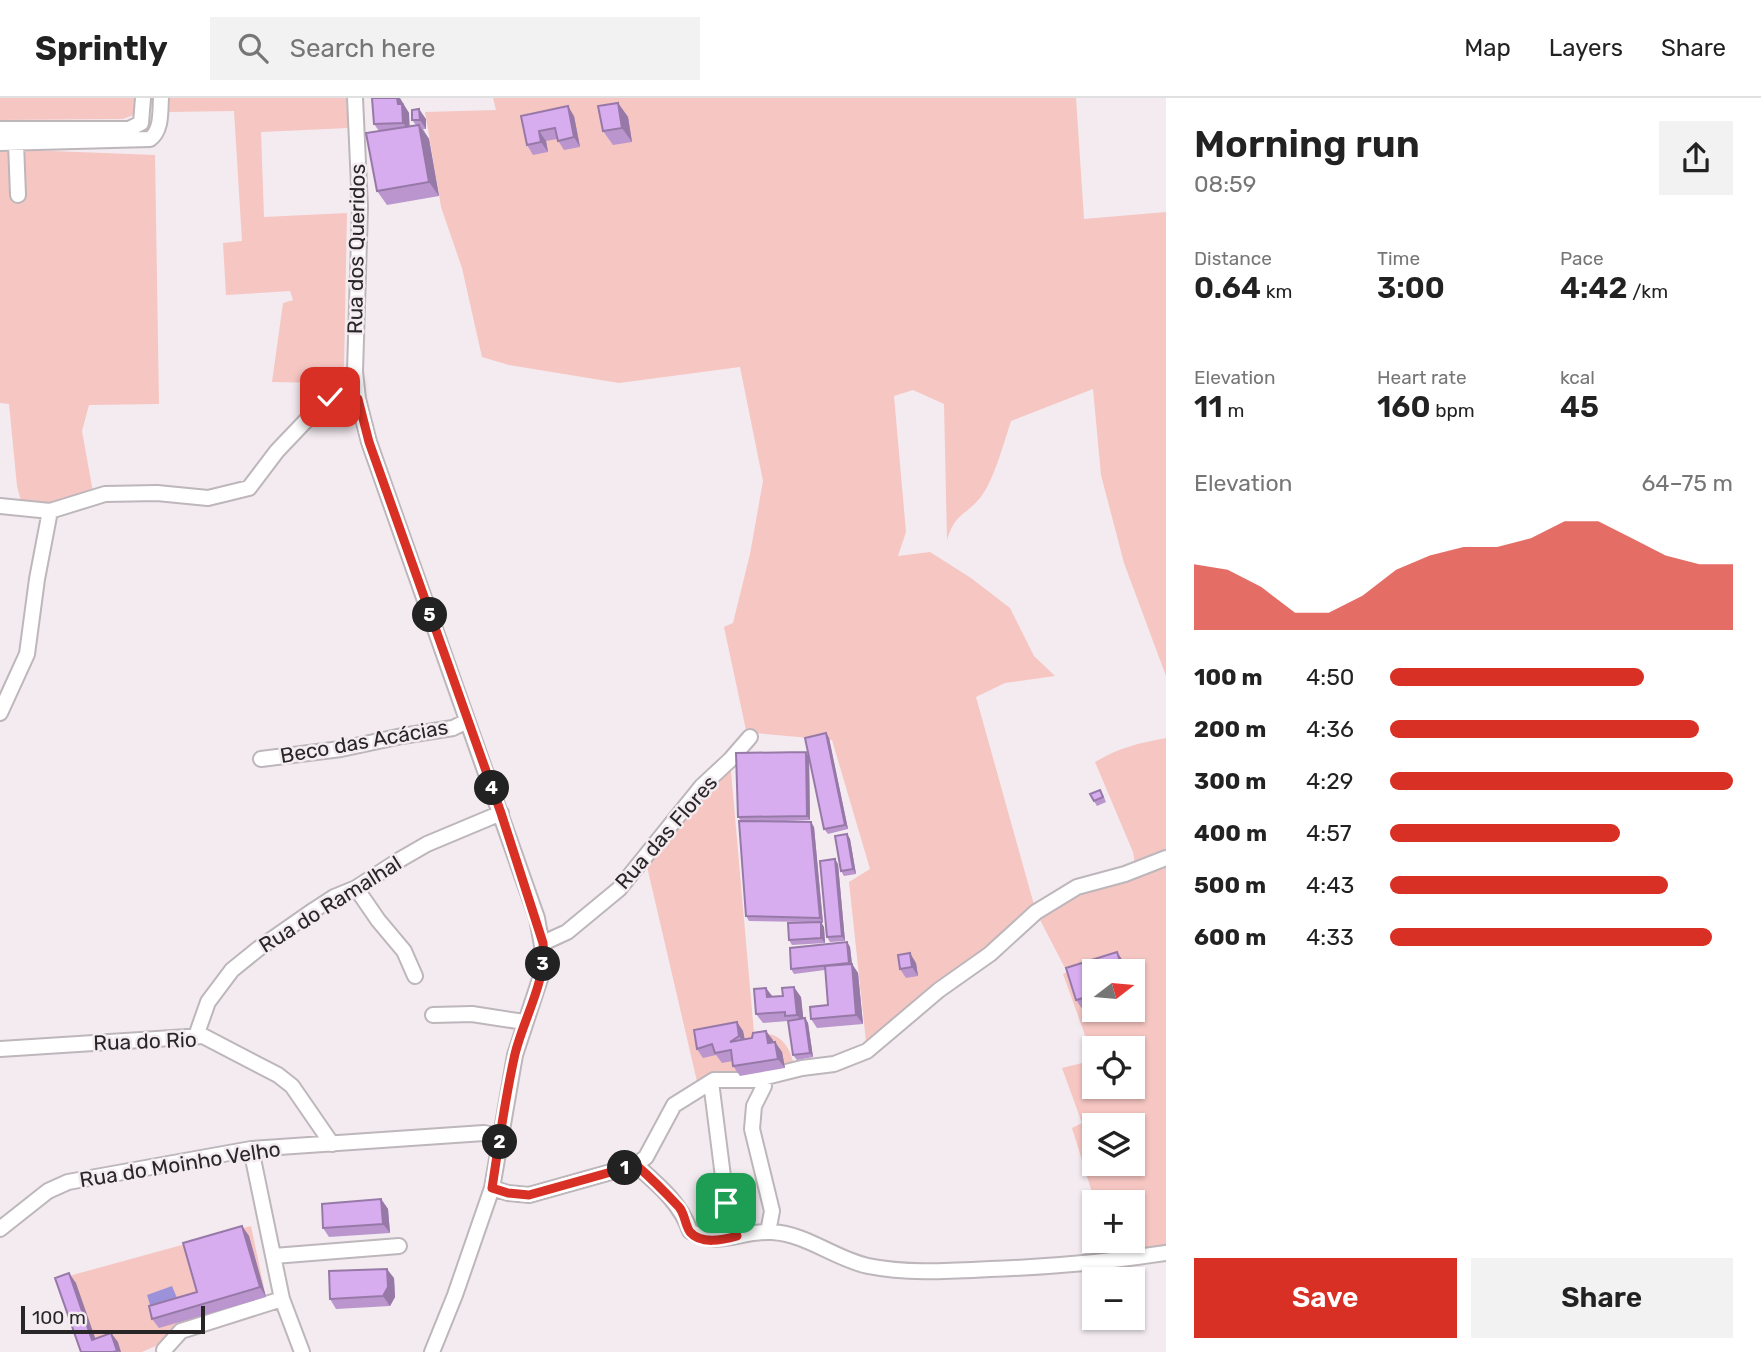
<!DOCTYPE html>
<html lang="en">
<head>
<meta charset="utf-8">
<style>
	:root { --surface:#fff; --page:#f2f2f2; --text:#222; --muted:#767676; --line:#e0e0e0; --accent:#d93025 }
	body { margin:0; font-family:Rubik,sans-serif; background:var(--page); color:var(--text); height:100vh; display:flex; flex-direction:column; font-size:26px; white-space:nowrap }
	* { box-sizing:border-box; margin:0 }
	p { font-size:23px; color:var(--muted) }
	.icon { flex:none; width:38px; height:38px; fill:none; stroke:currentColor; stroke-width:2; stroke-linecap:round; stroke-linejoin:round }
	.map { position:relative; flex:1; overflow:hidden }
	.side { display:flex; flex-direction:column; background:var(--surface); width:595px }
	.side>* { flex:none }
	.needle { width:46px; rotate:74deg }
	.tools { position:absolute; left:1082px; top:861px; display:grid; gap:14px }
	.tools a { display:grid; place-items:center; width:63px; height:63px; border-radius:0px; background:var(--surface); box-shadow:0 2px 5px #0004; font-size:35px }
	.scale { position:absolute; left:21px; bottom:18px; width:184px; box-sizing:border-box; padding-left:7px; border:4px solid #292628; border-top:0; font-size:19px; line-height:24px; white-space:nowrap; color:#292628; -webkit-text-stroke:5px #f3ebf0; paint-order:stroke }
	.pin { position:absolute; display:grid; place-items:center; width:60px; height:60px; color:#fff; margin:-30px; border-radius:14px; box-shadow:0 4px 10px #0006 }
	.km { position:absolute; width:35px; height:35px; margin:-18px; border-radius:50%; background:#222; color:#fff; font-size:19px; line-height:35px; text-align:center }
	.round { display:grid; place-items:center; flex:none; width:74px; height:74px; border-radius:0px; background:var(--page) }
	.overview { display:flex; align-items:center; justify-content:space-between; height:119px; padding:0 28px }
	h1 { font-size:38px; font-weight:600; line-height:52px }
	.metrics { display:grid; grid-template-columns:repeat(3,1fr); gap:10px; height:119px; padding:7px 28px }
	.metrics div { display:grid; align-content:center }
	.metrics b { font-size:30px; font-weight:600 }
	.metrics small { font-size:19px; font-weight:400 }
	.metrics p { font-size:19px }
	.chart { height:196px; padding:14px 28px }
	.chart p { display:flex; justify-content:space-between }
	.chart svg { width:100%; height:126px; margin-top:7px; fill:var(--accent); opacity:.7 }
	.primary-button { display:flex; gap:14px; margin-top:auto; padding:14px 28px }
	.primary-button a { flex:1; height:80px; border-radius:0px; background:var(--accent); color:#fff; font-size:28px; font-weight:600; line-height:80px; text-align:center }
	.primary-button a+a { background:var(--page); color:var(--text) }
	ul { padding:0 28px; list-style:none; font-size:23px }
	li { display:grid; grid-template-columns:112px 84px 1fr; align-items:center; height:52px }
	li i { height:18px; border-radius:9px; background:var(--accent) }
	header { display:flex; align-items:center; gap:42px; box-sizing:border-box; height:98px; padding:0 35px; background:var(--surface); border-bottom:2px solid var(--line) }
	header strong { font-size:33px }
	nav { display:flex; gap:38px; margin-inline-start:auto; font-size:24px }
	.search { width:490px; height:63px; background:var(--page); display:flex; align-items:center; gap:18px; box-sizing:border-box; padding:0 24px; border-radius:0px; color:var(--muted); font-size:26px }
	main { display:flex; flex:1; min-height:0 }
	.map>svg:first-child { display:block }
	.green { fill:#f6c6c2; fill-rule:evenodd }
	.water { fill:#9b92d9 }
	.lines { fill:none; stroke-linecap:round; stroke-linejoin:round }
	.minor-casing { stroke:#bdb6bb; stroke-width:18 }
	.minor { stroke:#fff; stroke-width:14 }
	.wall { fill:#ba95ce }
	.shaded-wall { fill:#9779a8 }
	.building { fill:#d8adf0; stroke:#9779a8; stroke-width:2 }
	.route-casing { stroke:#fff; stroke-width:14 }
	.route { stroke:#d93025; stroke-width:9 }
	.labels { text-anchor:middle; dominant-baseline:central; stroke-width:5; stroke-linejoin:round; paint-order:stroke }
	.street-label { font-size:21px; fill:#292628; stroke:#f3ebf0 }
</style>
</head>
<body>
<header>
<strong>Sprintly</strong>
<div class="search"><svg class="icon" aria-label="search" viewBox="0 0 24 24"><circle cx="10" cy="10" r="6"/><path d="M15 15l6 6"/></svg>Search here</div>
<nav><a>Map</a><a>Layers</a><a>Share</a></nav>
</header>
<main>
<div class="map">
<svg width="1166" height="1254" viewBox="0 0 1166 1254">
	<rect width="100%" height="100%" fill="#f3ebf0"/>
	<path class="green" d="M0,0h137l-1,16 -13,5 -123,1z
		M170,0h176l2,30 -87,4 3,85 83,-4 -3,153 -17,17 -55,-1 11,-79 10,-3 -3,-9 -64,4 -3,-52 19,-2 -8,-130 -65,1z
		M493,0h583l8,121 82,-7v464l-42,-113 -23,-88 -8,-86 -82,32c-7,21 -17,60 -31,77 -16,19 -24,14 -33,42l-3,-136 -31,-14 -19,6 12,136 -8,24 32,-4 41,26 39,30 24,48 21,20 -50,7 -29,14 60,215 100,-42 -3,-18 -38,-90c23,-14 44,-19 71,-24v515l-54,9 -6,-21h26v-39h-37l-23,-74 10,-5 -20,-55 20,-5 10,27 6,-3h34v-39h-38v12l-31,-86 4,-2 -31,-60 -169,139 -18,-169 21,-13 -38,-129 -77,-7 -9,-3 -22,-103 9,-4 17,-69 13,-73 -23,-114 -121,16 -110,-18 -27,-8 -20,-89 -21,-61 -16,-95 71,-2zM1094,873h38v39h-38zM1094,1027h38v39h-38z
		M0,51l155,6 4,249 -70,1 -7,26 12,67 -71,11 -6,-23 -8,-82 -9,-1z
		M730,662l24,273c27,-2 36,12 41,36l-96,21 -54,-232z
		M251,1128l15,71 -124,55h-58l-26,-73z"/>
	<path class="water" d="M172,1188l5,12 -26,10 -4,-13z"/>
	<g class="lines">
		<g class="minor-casing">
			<path id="minor" d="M355,0l5,109 -5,165 3,27 11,43 168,476 7,39 -3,19 -26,79 -23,133 -37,107 -23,57
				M0,31h129l12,-6 2,-25
				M0,45l150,-4c12,-9 10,-27 11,-41
				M16,45l2,52
				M0,408l50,5 55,-17 52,-1 51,5 41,-10 28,-37 40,-42 20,-17 18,-8
				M0,615l27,-59 10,-75 13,-68
				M261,661l80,-10 61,-13 51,-8 14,-7
				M356,790l22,32 26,31 11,25
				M543,845l24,-11 52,-43 83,-103 28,-26 20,-23
				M433,917l39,-1 52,8
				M196,938l12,-34 24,-32 26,-21 56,-39 20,-13 22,-9 45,-29 26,-15 74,-31
				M0,951l203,-13 75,39 14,11 40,58
				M763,979l1,9 -10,20 -2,23 20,82 -4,21
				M711,984l16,126 10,28
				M251,1051l31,150 20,53
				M636,1067c22,20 44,37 54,66 30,18 50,-1 82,1 35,2 63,27 96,34 40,8 82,5 122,3 59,-2 118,-7 176,-16
				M492,1090l16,5 21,2 107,-30 10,-8 28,-52 40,-25h40l48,-12 32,-4 33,-13 72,-61 51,-36 46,-42 41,-25 48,-13 41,-16
				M0,1131l48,-38 20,-9 183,-33 233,-16 17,3
				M274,1158l125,-10
				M164,1252l17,-19 101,-32"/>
		</g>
		<use href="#minor" class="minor"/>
	</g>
	<path class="wall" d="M404,5v3l5,7v13l7,-1 -4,-5 14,-1v10h-3l6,10 10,57 -52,9 -10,-14 2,-60 -5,-7z
		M618,5l10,14 4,25 -19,3 -10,-14z
		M521,18h53l6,31 -16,3 -7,-11 -11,2 2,11 -15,3 -6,-10z
		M826,635l3,5 19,91 -20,5 -4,-5z
		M806,654l3,5 1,63 -51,2 55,5 9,96h-2l3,4 1,16 -33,2 -3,-5 19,-18 -59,-1 -3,-5 -5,-95 -3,-4z
		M1103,697l3,7 -9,4 -3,-5z
		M847,736l3,5 6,35 -12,2 -3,-5z
		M838,766l7,77 -15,1 -3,-5z
		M847,844l3,5 2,17 6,9 5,51 -46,4 -6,-9 17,-14 -3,-35 -31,4 -3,-5z
		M1117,854l6,9 3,10h-32v35l-11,4 -7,-10 -10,-32z
		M916,865l2,13 -12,2 -6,-9z
		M1132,892l5,16 -5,2z
		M773,899h28l2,22 2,-1 3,5 5,34 -16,3 -4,-5 -5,-34 -25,2 -7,-9z
		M737,924l6,9 2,9h28v3l2,-1 7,10 3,16 -45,8 -7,-10v-5l-11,2 -6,-8 -13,3 -6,-9z
		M381,1101l7,10 2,24 -61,4 -6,-9z
		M242,1128l7,10 17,61 -107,31 -7,-9 45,-27z
		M394,1180l1,19 -5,9 -54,3 -6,-10z"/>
	<path class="shaded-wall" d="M397,0h3l9,15 1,19 -7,-9 -5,-19z
		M618,5l10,14 4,25 -10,-14z
		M568,8l6,10 6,31 -6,-10z
		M419,11l7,10v10l-6,-9z
		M419,27l10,14 10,57 -10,-14z
		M539,33l7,10 2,11 -7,-10z
		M826,635l3,5 19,91 -3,-4z
		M806,654l3,5 1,63 -3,-4z
		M811,724l3,5 9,96 -3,-5z
		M847,736l3,5 6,35 -3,-5z
		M835,761l3,5 7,77 -3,-5z
		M821,824l3,5 1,16 -4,-5z
		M847,844l3,5 2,17 6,9 5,51 -7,-9 -4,-48 -3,-4z
		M1117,854l6,9 3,10h-3z
		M910,855l6,10 2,13 -6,-9z
		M794,889l7,10 3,27 -7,-9z
		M766,890l7,9h-6z
		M1132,892l5,16 -5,-7z
		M805,920l3,5 5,34 -3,-4z
		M737,924l6,9 3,15 -7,-10z
		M766,933l7,9 2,13 -7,-10z
		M775,944l7,10 3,16 -7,-9z
		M381,1101l7,10 2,24 -7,-9z
		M242,1128l7,10 17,61 -6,-10z
		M387,1171l7,9 1,19 -5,9 -7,-10z
		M69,1175l7,10 23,66 -7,-9z
		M111,1235l7,9 3,10h-2l-2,-1z"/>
	<path class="building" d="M372,0h25l1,6h4l1,19 -29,1z
		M618,5l4,25 -19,3 -5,-25z
		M568,8l6,31 -16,4 -3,-13 -16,3 2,11 -14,3 -6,-29z
		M419,11l1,11h-8v-10z
		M419,27l10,57 -52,9 -11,-58z
		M826,635l19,92 -21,4 -19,-91z
		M806,654l1,64 -69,1 -2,-64z
		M1100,692l3,7 -9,4 -4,-7z
		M739,723l72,1 9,96 -74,-2z
		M847,736l6,35 -12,2 -6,-35z
		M835,761l7,77 -15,1 -7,-76z
		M821,824v16l-32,2 -1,-17z
		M847,844l2,21 -58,6 -1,-21z
		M1117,854l6,19h-29v24l-18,5 -10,-32z
		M910,855l2,14 -12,2 -2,-14z
		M852,866l4,51 -45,4 -1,-12 18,-2 -3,-39z
		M794,889l3,28 -12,1v-4l-29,2 -2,-25 12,-1 1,9 16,-1 -1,-8z
		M805,920l5,35 -17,2 -5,-34z
		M737,924l2,14 -9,6 22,-4 1,-5 13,-2 2,12 7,-1 3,17 -45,7 -2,-16 -16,3 -3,-9 -15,5 -3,-19z
		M381,1101l2,25 -60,4 -1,-24z
		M242,1128l18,61 -108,32 -3,-13 48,-14 -14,-49z
		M387,1171l1,18 -5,9 -53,3 -1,-28z
		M69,1175l23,67 19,-7 6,18 -4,1h-32l-26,-74z"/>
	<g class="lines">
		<g class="route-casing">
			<path id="route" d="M330,299l28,2 11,43 132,371 42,130c4,38 -19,74 -28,111 -10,44 -16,89 -23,134l16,5 21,2 107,-30c15,13 29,27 43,42 6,7 6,18 11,25 11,13 33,8 47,4l-11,-33"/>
		</g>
		<use href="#route" class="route"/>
	</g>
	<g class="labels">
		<g class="street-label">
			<text transform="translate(356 151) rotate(-89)">Rua dos Queridos</text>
			<text transform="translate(364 643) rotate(-10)">Beco das Acácias</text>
			<text transform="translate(666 734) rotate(-49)">Rua das Flores</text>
			<text transform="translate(330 806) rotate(-32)">Rua do Ramalhal</text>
			<text transform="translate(145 943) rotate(-2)">Rua do Rio</text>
			<text transform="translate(180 1066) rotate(-9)">Rua do Moinho Velho</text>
		</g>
	</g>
</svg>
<div class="tools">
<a><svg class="needle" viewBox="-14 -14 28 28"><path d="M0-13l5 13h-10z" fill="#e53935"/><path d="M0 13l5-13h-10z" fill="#767676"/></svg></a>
<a><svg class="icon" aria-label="locate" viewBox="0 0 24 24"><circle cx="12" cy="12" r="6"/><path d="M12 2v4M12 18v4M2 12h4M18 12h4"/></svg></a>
<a><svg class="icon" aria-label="layers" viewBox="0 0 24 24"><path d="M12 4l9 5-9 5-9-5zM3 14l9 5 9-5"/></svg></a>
<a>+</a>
<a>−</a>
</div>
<div class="scale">100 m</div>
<div class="pin" style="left:726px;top:1105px;background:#1e9e55"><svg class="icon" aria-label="arrive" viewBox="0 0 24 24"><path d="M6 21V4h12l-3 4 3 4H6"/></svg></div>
<div class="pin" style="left:330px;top:299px;background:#d93025"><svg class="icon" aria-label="check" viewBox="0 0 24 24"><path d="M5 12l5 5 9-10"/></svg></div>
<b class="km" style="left:625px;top:1070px">1</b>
<b class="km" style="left:500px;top:1044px">2</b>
<b class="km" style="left:543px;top:866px">3</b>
<b class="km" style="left:492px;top:690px">4</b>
<b class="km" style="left:430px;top:517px">5</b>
</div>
<section class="side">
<div class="overview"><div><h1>Morning run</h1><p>08:59</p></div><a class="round"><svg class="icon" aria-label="share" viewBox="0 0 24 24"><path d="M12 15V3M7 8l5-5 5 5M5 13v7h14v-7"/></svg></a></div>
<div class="metrics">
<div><p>Distance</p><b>0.64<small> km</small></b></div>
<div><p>Time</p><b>3:00</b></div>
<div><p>Pace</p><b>4:42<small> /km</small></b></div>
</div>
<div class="metrics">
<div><p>Elevation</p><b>11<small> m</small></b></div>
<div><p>Heart rate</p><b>160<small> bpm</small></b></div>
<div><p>kcal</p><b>45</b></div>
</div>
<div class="chart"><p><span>Elevation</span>64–75 m</p>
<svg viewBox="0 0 160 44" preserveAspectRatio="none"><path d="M0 44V21L10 23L20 29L30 38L40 38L50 32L60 23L70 18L80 15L90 15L100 12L110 6L120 6L130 12L140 18L150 21L160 21V44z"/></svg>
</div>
<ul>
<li><b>100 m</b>4:50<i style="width:74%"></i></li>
<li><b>200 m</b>4:36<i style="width:90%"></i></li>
<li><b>300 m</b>4:29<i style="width:100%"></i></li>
<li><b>400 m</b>4:57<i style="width:67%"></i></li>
<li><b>500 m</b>4:43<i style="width:81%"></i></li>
<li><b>600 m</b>4:33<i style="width:94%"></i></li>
</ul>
<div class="primary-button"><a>Save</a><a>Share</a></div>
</section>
</main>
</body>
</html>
